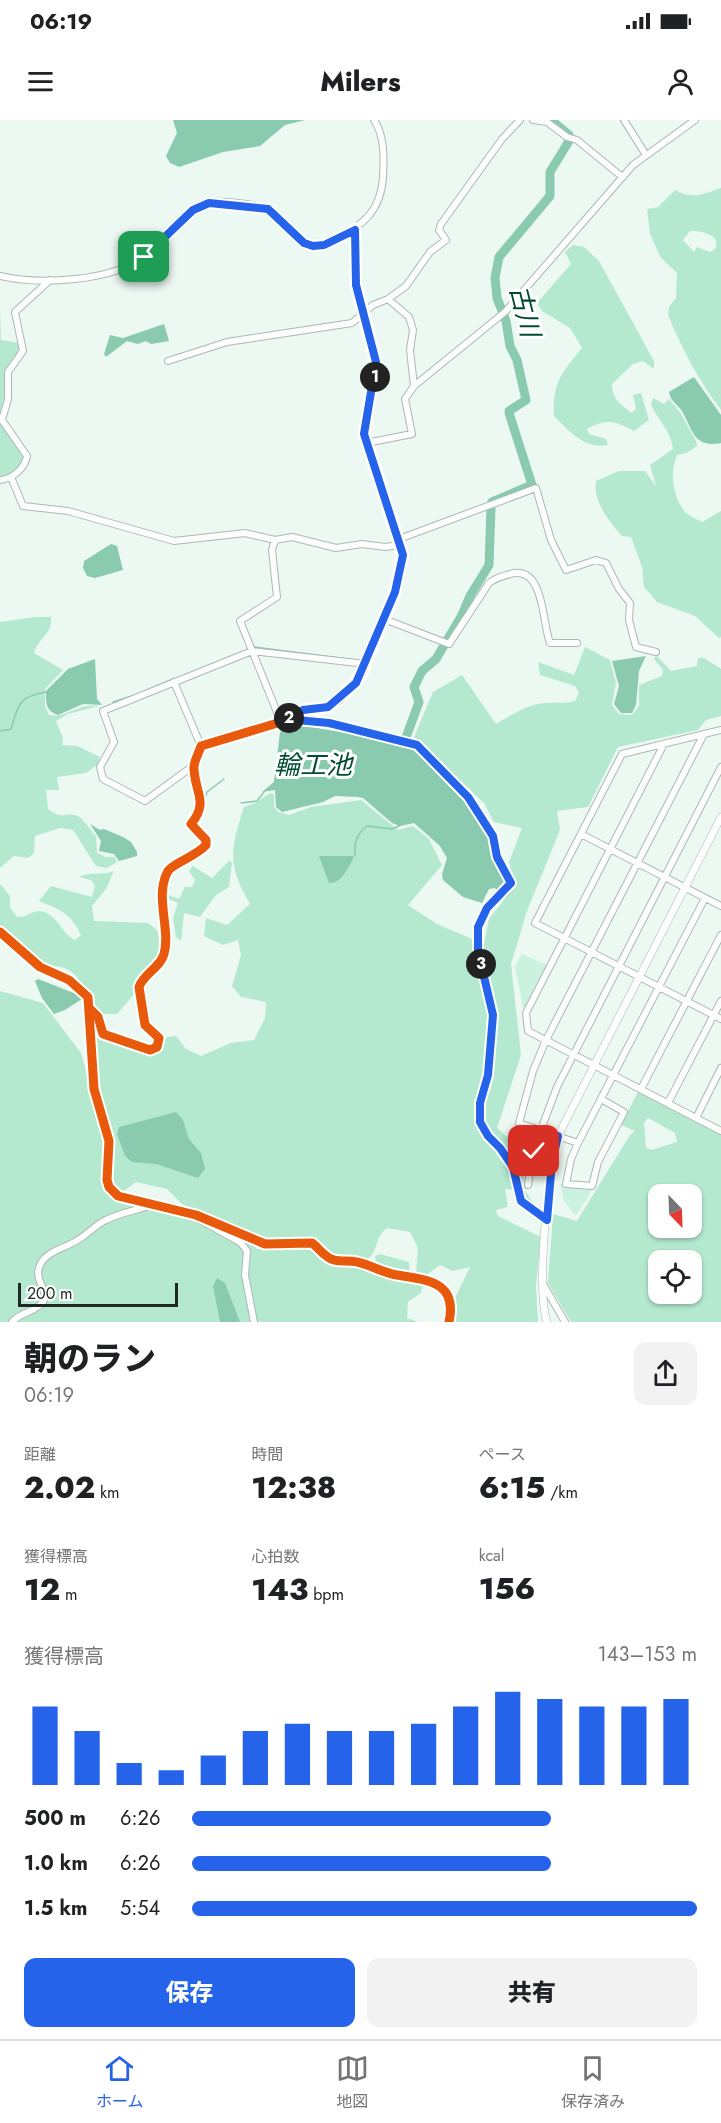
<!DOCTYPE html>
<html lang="ja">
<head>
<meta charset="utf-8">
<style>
	:root { --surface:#fff; --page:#f2f2f2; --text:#202124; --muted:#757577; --line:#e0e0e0; --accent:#2563eb }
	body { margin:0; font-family:Jost,"Noto Sans JP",sans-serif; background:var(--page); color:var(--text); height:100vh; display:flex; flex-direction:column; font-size:22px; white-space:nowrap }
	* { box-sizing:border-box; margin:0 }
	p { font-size:20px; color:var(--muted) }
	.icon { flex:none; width:33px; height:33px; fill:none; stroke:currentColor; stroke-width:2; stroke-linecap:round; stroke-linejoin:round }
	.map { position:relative; height:1202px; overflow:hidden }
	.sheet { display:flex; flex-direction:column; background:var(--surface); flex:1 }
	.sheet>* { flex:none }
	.needle { width:39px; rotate:157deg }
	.tools { position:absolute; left:648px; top:1064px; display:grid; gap:12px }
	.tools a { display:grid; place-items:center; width:54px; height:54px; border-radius:12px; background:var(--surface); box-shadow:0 2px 4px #0004; font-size:30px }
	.scale { position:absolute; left:18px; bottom:15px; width:160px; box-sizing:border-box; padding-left:6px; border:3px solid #202924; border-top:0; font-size:16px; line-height:21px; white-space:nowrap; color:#202924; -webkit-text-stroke:4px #fff; paint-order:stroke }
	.pin { position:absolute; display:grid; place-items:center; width:51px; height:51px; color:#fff; margin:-26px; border-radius:12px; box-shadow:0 3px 9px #0006 }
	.km { position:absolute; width:30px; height:30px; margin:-15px; border-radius:50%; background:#222; color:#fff; font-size:16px; line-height:30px; text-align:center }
	.round { display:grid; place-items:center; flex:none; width:63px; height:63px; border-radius:12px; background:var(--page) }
	.overview { display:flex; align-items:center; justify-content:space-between; height:102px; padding:0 24px }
	h1 { font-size:33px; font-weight:800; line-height:45px }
	.stats { display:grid; grid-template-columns:repeat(3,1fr); gap:9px; height:102px; padding:6px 24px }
	.stats div { display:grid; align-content:center }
	.stats b { font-size:30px; font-weight:800 }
	.stats small { font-size:16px; font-weight:400 }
	.stats p { font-size:16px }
	.chart { height:168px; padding:12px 24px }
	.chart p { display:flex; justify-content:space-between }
	.chart svg { width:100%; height:108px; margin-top:6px; stroke:var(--accent); stroke-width:6 }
	.primary-button { display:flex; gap:12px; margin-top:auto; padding:12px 24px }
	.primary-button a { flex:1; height:69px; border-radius:12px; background:var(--accent); color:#fff; font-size:24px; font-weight:800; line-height:69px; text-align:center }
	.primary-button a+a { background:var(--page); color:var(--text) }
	ul { padding:0 24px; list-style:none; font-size:20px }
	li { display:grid; grid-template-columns:96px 72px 1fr; align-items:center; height:45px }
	li i { height:15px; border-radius:8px; background:var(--accent) }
	.status { display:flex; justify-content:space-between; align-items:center; height:42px; padding:0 30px; background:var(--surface); direction:ltr }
	.status svg { height:16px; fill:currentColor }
	header { display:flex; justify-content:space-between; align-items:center; height:78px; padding:0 24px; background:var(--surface); font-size:27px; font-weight:800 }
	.menu { display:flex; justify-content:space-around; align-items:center; height:84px; border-top:2px solid var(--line); background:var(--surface); font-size:16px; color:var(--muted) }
	.menu a { display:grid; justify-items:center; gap:3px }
	.menu .on { color:var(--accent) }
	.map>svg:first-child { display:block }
	.green { fill:#cbf1df }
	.forest { fill:#b4e9d0; fill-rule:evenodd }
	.water { fill:#8acaae }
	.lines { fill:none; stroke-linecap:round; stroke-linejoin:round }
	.stream { stroke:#8acaae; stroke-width:1.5 }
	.river { stroke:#8acaae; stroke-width:9 }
	.minor-casing { stroke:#aeb7b3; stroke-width:8 }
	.tertiary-casing { stroke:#aeb7b3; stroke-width:8 }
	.minor { stroke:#fcfefd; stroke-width:6 }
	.tertiary { stroke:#fcfefd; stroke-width:7 }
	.cycleway-casing { stroke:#fff; stroke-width:13 }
	.cycleway { stroke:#e8590c; stroke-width:9 }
	.route-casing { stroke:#fff; stroke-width:12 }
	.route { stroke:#2563eb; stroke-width:8 }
	.labels { text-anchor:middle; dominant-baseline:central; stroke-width:6; stroke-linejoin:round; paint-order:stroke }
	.water-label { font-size:26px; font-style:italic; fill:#004c33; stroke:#fff }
</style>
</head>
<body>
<div class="status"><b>06:19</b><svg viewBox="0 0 49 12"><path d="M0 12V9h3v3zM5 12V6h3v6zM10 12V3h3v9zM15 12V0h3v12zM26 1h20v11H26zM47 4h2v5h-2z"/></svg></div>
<header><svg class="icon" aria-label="menu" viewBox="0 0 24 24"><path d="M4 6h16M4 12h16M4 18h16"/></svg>Milers<svg class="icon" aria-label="person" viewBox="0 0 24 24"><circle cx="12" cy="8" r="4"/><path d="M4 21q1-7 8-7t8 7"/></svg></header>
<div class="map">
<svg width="721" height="1202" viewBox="0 0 721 1202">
	<rect width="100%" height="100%" fill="#ecf8f2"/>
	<path class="green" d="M522,834l25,11 -23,47 -9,-45z
		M560,1064l33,4 -17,28 -12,-15z"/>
	<path class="forest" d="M721,68v222c-22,-29 -39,-61 -53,-95l1,-8 7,-9 1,-25 -16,-15 -11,-24 -3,-25 11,-2 17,-17c17,10 29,4 46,-2zM690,111c10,0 19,1 26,9v8l-6,4 -13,-5 -3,5 -11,-12z
		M573,125l11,2 15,14 55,100v8l-11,-8 -10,3 -21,20c0,15 9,21 20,29l4,-5 -3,-13 8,-2 8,27 -15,11c-19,-10 -28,-13 -47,-2l2,5 17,5 2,6c-23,5 -40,-15 -54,-29 -2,-33 8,-44 28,-68l-12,-20 -28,-17 -5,-8 34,-39 -6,-12z
		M0,190l1,30 19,3 -4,15 -12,17v24l-4,20z
		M653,278l11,6 5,-5 11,13 16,29 1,5 -11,7 -9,2c-7,17 -5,41 8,57 4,4 12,7 17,10l19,-11v126l-2,1 -24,-22 -38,-14 -13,-15 -2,-20 -11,-30 -9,-1c-13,-15 -29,-34 -26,-55l23,-10h26l11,15 -6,-21 23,-16c-2,-19 -16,-29 -22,-45z
		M0,304l24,30c-2,12 -11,21 -24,23z
		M35,497h16c2,17 -13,21 -17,36l29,17 -18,19v17l4,9c16,4 30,-13 50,-9l-31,8 -12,7 7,17 -1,7 15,1 23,11 -3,8 -11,8 -29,4 2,13h-13l2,19c15,11 14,4 27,6 9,2 14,15 21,21l1,17 9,4h9l2,5 -10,6 -11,-2 -23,-36 -13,-2 -25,8 -1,17 -6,5 -14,-2 -14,12v-246z
		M585,527l25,13 6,23 -4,22 7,9 13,1 7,-9v-21l23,-9 1,-6 -9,-11 2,-4 15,16 26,-5 1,-8h6l17,11v47l-15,4 -8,10 -80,17 -30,60 -31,4 3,19 -33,81 -16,53 10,91 -24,73 18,16 -1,12 11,5 -2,27 16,23 -24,-21 -10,-1 3,18 -12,3 2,6 43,21 -5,49 2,36h-84l-1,-20 17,-35 -17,4 -13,-6 -12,9 -12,-1 2,-25 -8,-16 -23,-4c-12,9 -9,23 -19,31l-31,-1 -23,-16 -45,-2 -65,-25 -22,-11 -15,-15 -31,-7 -16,12 -7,-8 -4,-13 3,-30 -15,-49 -4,-80 3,3 3,15 50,19 10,-2 8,-12 9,-1 10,13 15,7 30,-13 23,-3 11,-22 1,-16 -25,-5 -9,-11 9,-31 -3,-15 -15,5 -19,-9 2,-18 21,7 23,-21c-23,-40 -20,-53 -6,-97l11,-4 15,-10 4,1v12l4,6 11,3 22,-8 50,-7 37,30 15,-4 16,13 13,26 -34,40 29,19 47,20 5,-25 26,-33 -6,-24 13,-34 -28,-6 -10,-19 -70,-66 19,-45 29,-17 34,49c16,-9 31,-20 50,-21 10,-1 18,1 29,-2l4,-8 -4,-7 -35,-11 -2,-13 36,13z
		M229,741l3,2 -3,24 -13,8 -16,22 -16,-4 -3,28 -5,-4 -3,-19 5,-15 -13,-6v-3l14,5 6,-12h7l3,-7 -6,-9 4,-5 19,12z
		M114,751l-8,18 -14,17 2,15 54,2 9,7 3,13 -1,15 -20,23 -3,11 -19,22h-17c-11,-10 -12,-26 -24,-38 -13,-13 -21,-7 -34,-14 -15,-8 -28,-26 -42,-37v-41l10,12v11l7,10c9,1 14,-6 22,-6 19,2 21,22 36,29l6,-5c-9,-21 -22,-26 -42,-34l12,-15 41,11 3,-11 -4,-6 -12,-3c11,-6 23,-1 35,-6z
		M0,871l43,12 38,50 25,90 -2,37 8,18c37,8 122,23 145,51l55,-2 18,18 19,-2 45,15 30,3 -3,12 -13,9 -1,16 11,4h-418z
		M638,972l83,43v187h-150l-23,-39 5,-69 24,7 53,-86 5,-4 -14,-6zM648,998l27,15 2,9 -26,8 -5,-3 -2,-24zM658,1074h34v33h-34zM658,1140h34v33h-34z
		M380,1134l29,8 1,11 -33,-8 -2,-9z"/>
	<path class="water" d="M173,0h132l-20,5 -25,21 -37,6 -44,15 -9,-4 -4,-7 11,-23z
		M164,204l5,17 -18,3 -5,-3 -8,3 -11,-3 -21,16 -2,-3 6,-19 13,3z
		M694,257l27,38v28c-28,5 -28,-13 -39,-32 -5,-7 -12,-10 -13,-19z
		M111,424l6,2 6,24 -28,8 -8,-2 -4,-8 1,-7z
		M646,536l-7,15 -3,34 -4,8h-11l-7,-9 5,-18 -7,-25z
		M95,539l2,40 5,6 -19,-1 -25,11c-13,-4 -12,-13 -12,-24l22,-22z
		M300,605l104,18c27,11 71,65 86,92 8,14 13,33 18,48l-9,10 -4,-5 -6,1 -7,14 -19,-6 -20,-17 -1,-6 5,-16 -7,-12 -26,-23 -14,3 -8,-3 -29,-25 -5,-1 -23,-1 -12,6 -41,10 -6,-5 -1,-17 -13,2 12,-10 6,-50z
		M90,704l10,6 4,-1 19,8 8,5 6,10v4l-18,5 -5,-7 -15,-3 2,-10z
		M319,736h34v3c-6,10 -11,24 -24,24z
		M38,859l41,16 3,4 -17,11 -11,4 -12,-16 -7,-17z
		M176,992l7,8 6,19 12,14 4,16 -7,9 -42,-14 -24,-2 -7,-6 -8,-22 2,-7z
		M217,1158l8,5 15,39h-20l-7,-36z"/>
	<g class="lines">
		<path class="stream" d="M254,527l109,14
			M145,571l28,-12
			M113,582l19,-6
			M0,611l11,-2c8,-25 7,-32 35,-37
			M241,683l16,-2 7,-9
			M199,697l8,-25 17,-13
			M355,736c-1,-13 1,-21 12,-30l25,3 9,-4"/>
		<path class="river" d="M492,382l40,-17 -22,-69 -1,-5 17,-11 -9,-40 -7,-14 -4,-25 -9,-23 -2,-20 4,-21 51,-61v-24l19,-31v-6l-18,-15
			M404,623l15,-41 -5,-15 8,-16 14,-12 26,-44 8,-19 19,-31 2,-57"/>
		<g class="minor-casing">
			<path id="minor" d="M533,0l14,2 20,15 10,3 44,36
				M624,0l22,35
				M0,156c39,9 114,6 145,-21 17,-14 41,-47 63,-52 12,-3 57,1 66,10 11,10 22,29 37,33 9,2 17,-4 26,-8 27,-13 44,-28 46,-61 1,-18 2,-41 -9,-57
				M388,179l21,18 4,13 -3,20 4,36
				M168,241l59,-19 125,-19 21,-18 15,-6 18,-13 24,-34 16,-12 -7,-10 2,-6 61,-85 18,-19
				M366,323l46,-9 -7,-35 9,-13 91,-74 128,-147 62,-45
				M11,357l12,29 45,5 106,30 71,-8 30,7 17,-3 44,11 26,-4 23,3 15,-2
				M0,360c13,-1 25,-12 27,-24l-25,-36 6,-21v-27l15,-21 -8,-39 35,-32
				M399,419l137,-51 15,52 15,30 30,-10 10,3 13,26 11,14 -1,17 7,27 20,5
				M275,420l-3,10 5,47 -37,24 41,101
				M384,499l65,25 40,-61c7,-5 13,-7 21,-9 35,-10 32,50 40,69h27
				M174,562l27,64
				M286,599l43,4 88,22 51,52 25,39 4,21 14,26 -6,10 -18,15 -9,19v24l15,64 -5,60 -8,28v19l8,14 12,12 13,19 8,34 26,19
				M721,610l-99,24 -87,169 186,96
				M664,624l-138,269 2,18 193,100
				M193,646l-48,35 -42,-22 -3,-12 14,-25 -11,-31 149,-60 114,13
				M581,714l140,72
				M0,812l40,35 29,13 19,17 6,92 15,52 -2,39 2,7 9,9 78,19 69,29 47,-1c7,5 13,15 22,17 7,2 15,0 23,2 14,3 26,11 40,13 29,5 61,6 52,47
				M90,889l8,8 5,17 47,16 9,-5v-7l-14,-13 -6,-38c5,-14 21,-19 25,-33 7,-25 -10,-58 4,-83 5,-8 27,-14 38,-26v-5l-15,-16c18,-22 4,-31 3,-55 -1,-7 5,-16 7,-23l80,-24 22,-12 25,-3 28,-24 39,-91 8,-37 -17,-57
				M641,969l80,-154
				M601,979l23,13 -26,50 -6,24 -26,-2 5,-25 7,-16 127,-245
				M668,983l53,-102
				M696,998l25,-50
				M578,1023l-59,-20 14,-52 13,-31 158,-306
				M528,1065l5,-34 24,-64 164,-320
				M200,1100l40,22 7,9 -2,24 9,47
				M543,1164l22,38
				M12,1202c8,-10 24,-10 31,-20 8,-11 -12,-22 -2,-39 7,-12 24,-15 35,-22 11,-6 19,-16 30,-21 16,-8 33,-10 49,-16"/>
		</g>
		<g class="tertiary-casing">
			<path id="tertiary" d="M355,109l1,56 20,77 -12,72 22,64
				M547,1202c-11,-35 1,-150 11,-186l163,-319"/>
		</g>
		<use href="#minor" class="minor"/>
		<use href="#tertiary" class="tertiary"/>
		<g class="cycleway-casing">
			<path id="cycleway" d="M0,812l40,35 29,13 19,17 6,92 15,52 -2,39 2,7 9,9 78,19 69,29 47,-1c7,5 13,15 22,17 7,2 15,0 23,2 14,3 26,11 40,13 29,5 61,6 52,47
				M90,889l8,8 5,17 47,16 7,-3 2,-9 -14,-13 -6,-38c5,-14 21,-19 25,-33 7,-25 -10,-58 4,-83 5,-8 27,-14 38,-26v-5l-15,-16c18,-22 4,-31 3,-55 -1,-7 5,-16 7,-23l80,-24 22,-12 25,-3 11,-7 21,-23 35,-85 8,-37 -39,-121 12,-72 -20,-77 -1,-56"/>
		</g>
		<use href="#cycleway" class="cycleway"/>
	</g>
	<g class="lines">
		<g class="route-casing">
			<path id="route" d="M144,137l49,-47 16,-7 59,6 36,34 9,3 11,-1 31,-15 1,55 20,77 -12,72 39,121 -8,37 -39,91 -28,24 -25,3 -17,9 43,4 88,22 51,52 25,39 4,21 14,26 -24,25 -9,19v24l15,64 -5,60 -8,28v19l8,14 12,12 13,19 8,34 26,19 5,-58 6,-26 -18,-6 -6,21"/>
		</g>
		<use href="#route" class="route"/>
	</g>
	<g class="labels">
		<g class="water-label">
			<text transform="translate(525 191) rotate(76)">古川</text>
			<text x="313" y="645">輪工池</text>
		</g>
	</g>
</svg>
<div class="tools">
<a><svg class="needle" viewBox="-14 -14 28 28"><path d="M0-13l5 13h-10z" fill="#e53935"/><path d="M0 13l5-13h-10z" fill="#757577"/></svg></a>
<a><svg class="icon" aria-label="locate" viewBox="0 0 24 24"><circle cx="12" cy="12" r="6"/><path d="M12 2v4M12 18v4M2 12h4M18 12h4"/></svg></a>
</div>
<div class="scale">200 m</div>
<div class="pin" style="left:144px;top:137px;background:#1e9e55"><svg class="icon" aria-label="arrive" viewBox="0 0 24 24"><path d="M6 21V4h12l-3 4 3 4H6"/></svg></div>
<div class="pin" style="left:534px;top:1031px;background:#d93025"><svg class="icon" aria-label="check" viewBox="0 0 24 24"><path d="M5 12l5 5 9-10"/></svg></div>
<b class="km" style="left:375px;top:257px">1</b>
<b class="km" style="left:289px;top:598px">2</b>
<b class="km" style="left:481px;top:844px">3</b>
</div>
<section class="sheet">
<div class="overview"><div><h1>朝のラン</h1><p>06:19</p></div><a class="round"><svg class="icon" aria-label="share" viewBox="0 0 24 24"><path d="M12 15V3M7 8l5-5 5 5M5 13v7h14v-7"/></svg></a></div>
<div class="stats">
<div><p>距離</p><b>2.02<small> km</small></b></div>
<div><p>時間</p><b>12:38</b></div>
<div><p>ペース</p><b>6:15<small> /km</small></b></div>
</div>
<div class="stats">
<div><p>獲得標高</p><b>12<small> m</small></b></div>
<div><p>心拍数</p><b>143<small> bpm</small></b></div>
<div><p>kcal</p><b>156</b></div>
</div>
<div class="chart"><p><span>獲得標高</span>143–153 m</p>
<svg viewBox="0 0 160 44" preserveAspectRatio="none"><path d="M5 44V12M15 44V22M25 44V35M35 44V38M45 44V32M55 44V22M65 44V19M75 44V22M85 44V22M95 44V19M105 44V12M115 44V6M125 44V9M135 44V12M145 44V12M155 44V9"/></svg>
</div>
<ul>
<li><b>500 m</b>6:26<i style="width:71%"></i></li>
<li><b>1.0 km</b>6:26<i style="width:71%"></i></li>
<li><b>1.5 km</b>5:54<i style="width:100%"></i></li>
</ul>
<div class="primary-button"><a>保存</a><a>共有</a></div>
</section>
<nav class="menu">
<a class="on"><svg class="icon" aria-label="home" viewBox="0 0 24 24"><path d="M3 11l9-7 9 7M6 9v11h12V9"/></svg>ホーム</a>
<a><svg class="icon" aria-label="map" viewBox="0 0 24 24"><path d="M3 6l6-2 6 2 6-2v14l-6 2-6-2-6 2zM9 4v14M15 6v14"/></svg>地図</a>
<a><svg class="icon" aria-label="saved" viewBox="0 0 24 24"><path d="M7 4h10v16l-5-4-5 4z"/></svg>保存済み</a>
</nav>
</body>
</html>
